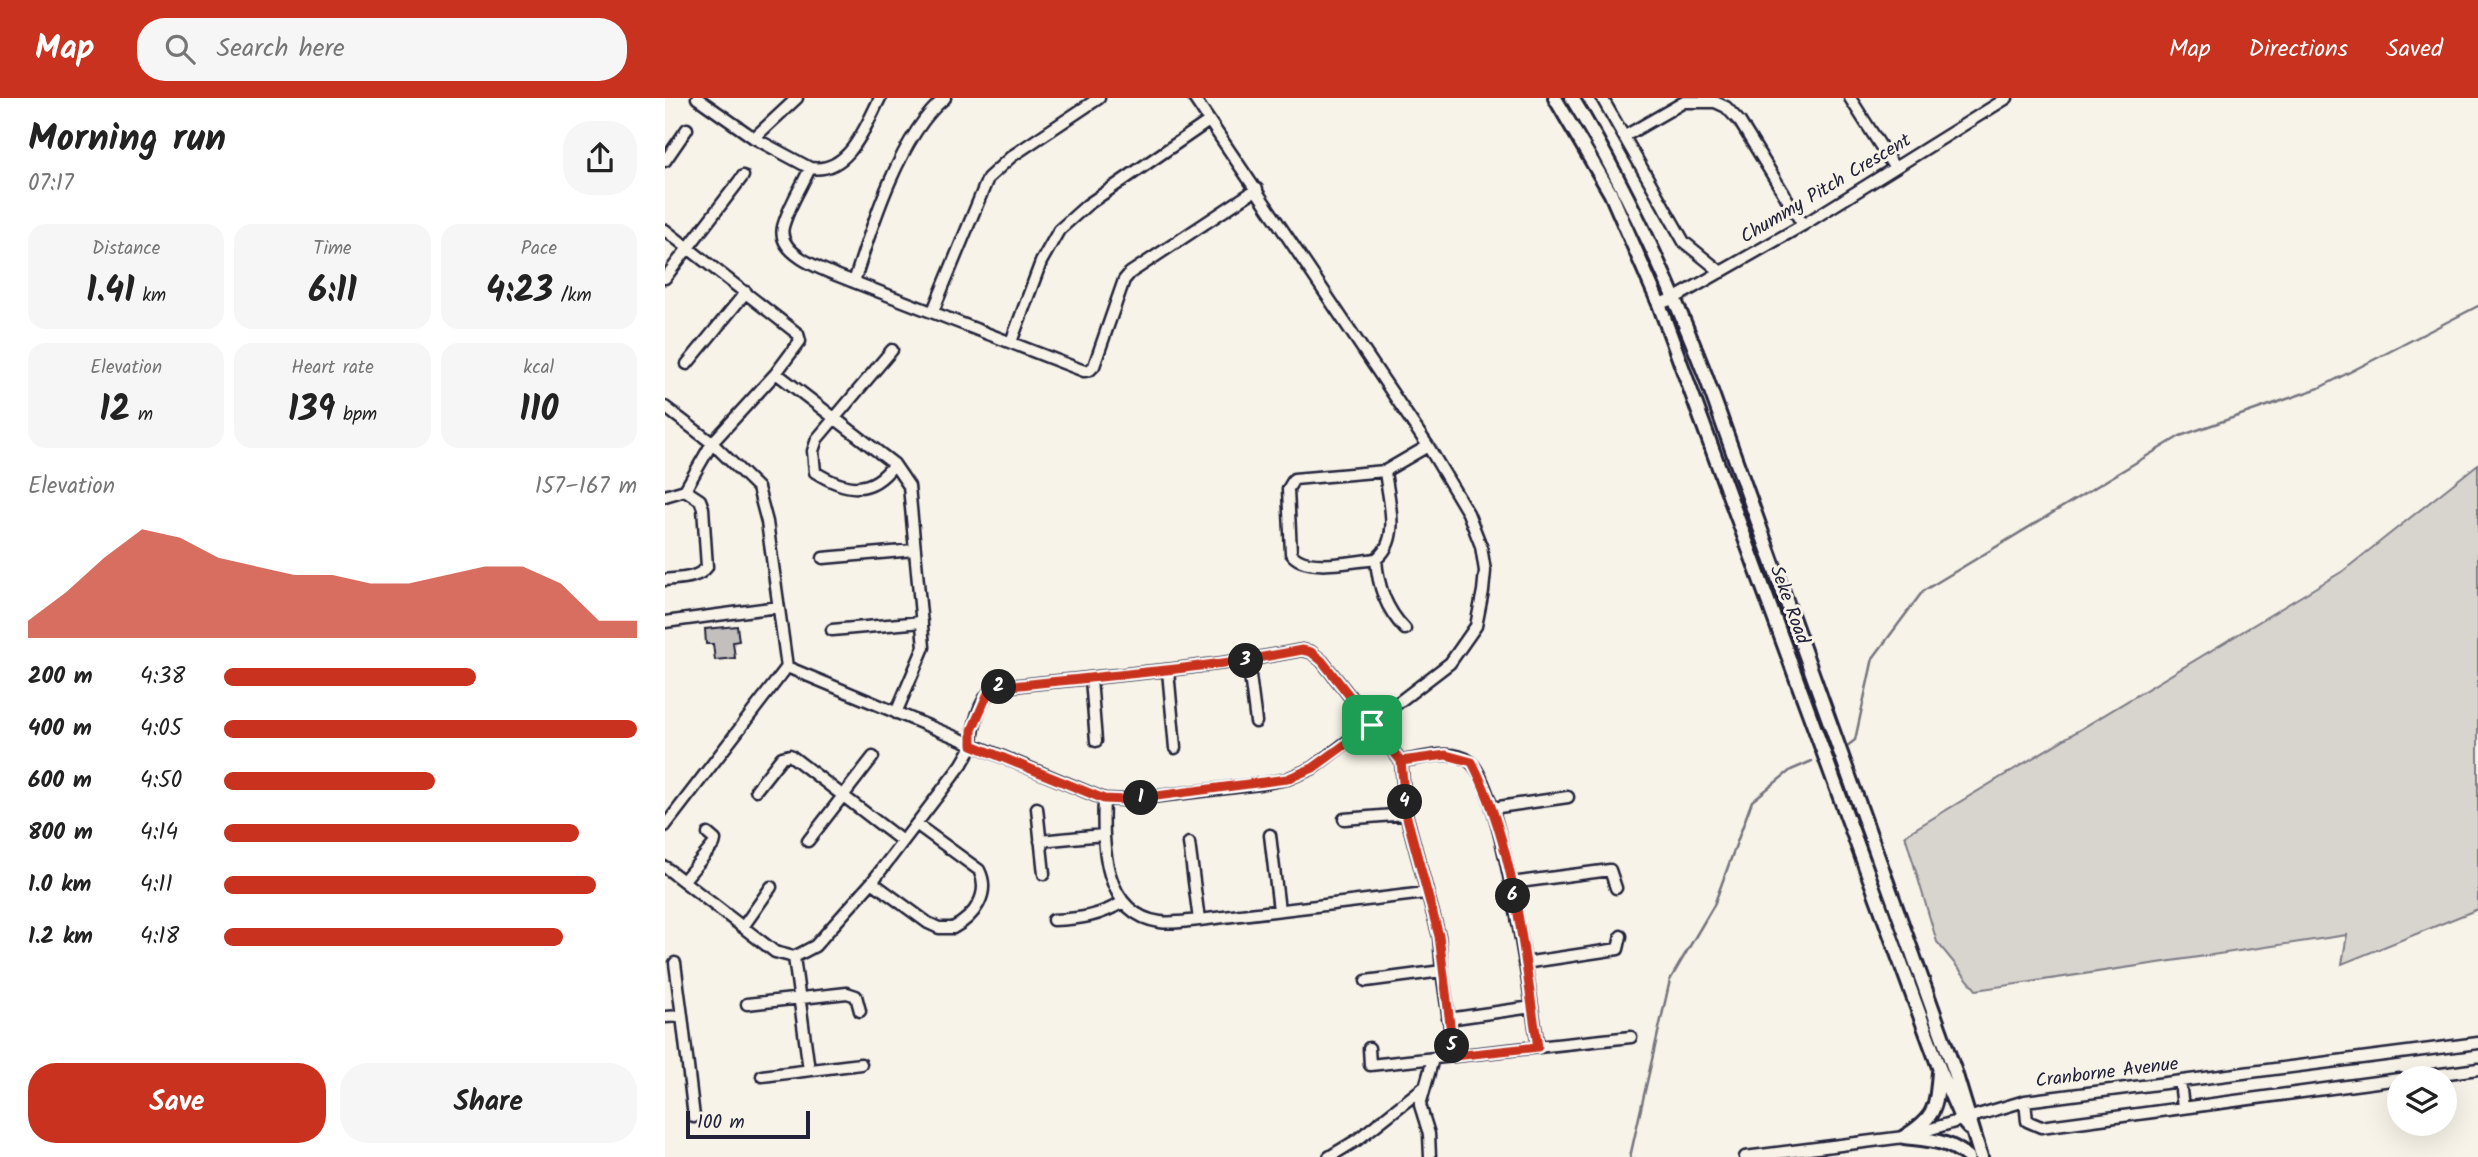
<!DOCTYPE html>
<html lang="en">
<head>
<meta charset="utf-8">
<style>
	:root { --surface:#fff; --page:#f6f6f6; --text:#222; --muted:#767676; --accent:#c8321e }
	body { margin:0; font-family:Kalam,sans-serif; background:var(--page); color:var(--text); height:100vh; display:flex; flex-direction:column; font-size:26px; white-space:nowrap }
	* { box-sizing:border-box; margin:0 }
	p { font-size:23px; color:var(--muted) }
	.icon { flex:none; width:38px; height:38px; fill:none; stroke:currentColor; stroke-width:2; stroke-linecap:round; stroke-linejoin:round }
	.map { position:relative; flex:1; overflow:hidden }
	.sheet { display:flex; flex-direction:column; background:var(--surface); width:665px }
	.sheet>* { flex:none }
	.buttons { position:absolute; left:1722px; top:968px; display:grid; gap:14px }
	.buttons a { display:grid; place-items:center; width:70px; height:70px; border-radius:50%; background:var(--surface); box-shadow:0 7px 28px #0002; font-size:35px }
	.scale { position:absolute; left:21px; bottom:18px; width:124px; box-sizing:border-box; padding-left:7px; border:4px solid #22223b; border-top:0; font-size:19px; line-height:24px; white-space:nowrap; color:#22223b; -webkit-text-stroke:5px #f7f3e8; paint-order:stroke }
	.pin { position:absolute; display:grid; place-items:center; width:60px; height:60px; color:#fff; margin:-30px; border-radius:14px; box-shadow:0 4px 10px #0006 }
	.km { position:absolute; width:35px; height:35px; margin:-18px; border-radius:50%; background:#222; color:#fff; font-size:19px; line-height:35px; text-align:center }
	.round { display:grid; place-items:center; flex:none; width:74px; height:74px; border-radius:28px; background:var(--page) }
	.summary { display:flex; align-items:center; justify-content:space-between; height:119px; padding:0 28px }
	h1 { font-size:38px; font-weight:800; line-height:52px }
	.stats { display:grid; grid-template-columns:repeat(3,1fr); gap:10px; height:119px; padding:7px 28px }
	.stats div { display:grid; align-content:center; border-radius:18px; background:var(--page); text-align:center }
	.stats b { font-size:35px; font-weight:800 }
	.stats small { font-size:19px; font-weight:400 }
	.stats p { font-size:19px }
	.chart { height:196px; padding:14px 28px }
	.chart p { display:flex; justify-content:space-between }
	.chart svg { width:100%; height:126px; margin-top:7px; fill:var(--accent); opacity:.7 }
	.primary-button { display:flex; gap:14px; margin-top:auto; padding:14px 28px }
	.primary-button a { flex:1; height:80px; border-radius:28px; background:var(--accent); color:#fff; font-size:28px; font-weight:800; line-height:80px; text-align:center }
	.primary-button a+a { background:var(--page); color:var(--text) }
	ul { padding:0 28px; list-style:none; font-size:23px }
	li { display:grid; grid-template-columns:112px 84px 1fr; align-items:center; height:52px }
	li i { height:18px; border-radius:9px; background:var(--accent) }
	header { display:flex; align-items:center; gap:42px; box-sizing:border-box; height:98px; padding:0 35px; background:var(--accent); color:#fff }
	header strong { font-size:33px }
	nav { display:flex; gap:38px; margin-inline-start:auto; font-size:24px }
	.search { width:490px; height:63px; background:var(--page); display:flex; align-items:center; gap:18px; box-sizing:border-box; padding:0 24px; border-radius:28px; color:var(--muted); font-size:26px }
	main { display:flex; flex:1; min-height:0 }
	.map>svg:first-child { display:block }
	.green { fill:#d8d5cf; stroke:#7d7c85; stroke-width:2 }
	.lines { fill:none; stroke-linecap:round; stroke-linejoin:round }
	.stream { stroke:#76747f; stroke-width:2.5 }
	.building { fill:#c2bfbd; stroke:#22223b; stroke-width:2 }
	.minor-casing { stroke:#22223b; stroke-width:15 }
	.major-casing { stroke:#22223b; stroke-width:18 }
	.minor { stroke:#f7f3e8; stroke-width:10 }
	.major { stroke:#f7f3e8; stroke-width:12 }
	.route-casing { stroke:#fff; stroke-width:14 }
	.route { stroke:#c8321e; stroke-width:9 }
	.labels { text-anchor:middle; dominant-baseline:central; stroke-width:6; stroke-linejoin:round; paint-order:stroke }
	.street-label { font-size:19px; fill:#22223b; stroke:#f7f3e8 }
</style>
</head>
<body>
<header>
<strong>Map</strong>
<div class="search"><svg class="icon" aria-label="search" viewBox="0 0 24 24"><circle cx="10" cy="10" r="6"/><path d="M15 15l6 6"/></svg>Search here</div>
<nav><a>Map</a><a>Directions</a><a>Saved</a></nav>
</header>
<main>
<section class="sheet">
<div class="summary"><div><h1>Morning run</h1><p>07:17</p></div><a class="round"><svg class="icon" aria-label="share" viewBox="0 0 24 24"><path d="M12 15V3M7 8l5-5 5 5M5 13v7h14v-7"/></svg></a></div>
<div class="stats">
<div><p>Distance</p><b>1.41<small> km</small></b></div>
<div><p>Time</p><b>6:11</b></div>
<div><p>Pace</p><b>4:23<small> /km</small></b></div>
</div>
<div class="stats">
<div><p>Elevation</p><b>12<small> m</small></b></div>
<div><p>Heart rate</p><b>139<small> bpm</small></b></div>
<div><p>kcal</p><b>110</b></div>
</div>
<div class="chart"><p><span>Elevation</span>157–167 m</p>
<svg viewBox="0 0 160 44" preserveAspectRatio="none"><path d="M0 44V38L10 28L20 16L30 6L40 9L50 16L60 19L70 22L80 22L90 25L100 25L110 22L120 19L130 19L140 25L150 38L160 38V44z"/></svg>
</div>
<ul>
<li><b>200 m</b>4:38<i style="width:61%"></i></li>
<li><b>400 m</b>4:05<i style="width:100%"></i></li>
<li><b>600 m</b>4:50<i style="width:51%"></i></li>
<li><b>800 m</b>4:14<i style="width:86%"></i></li>
<li><b>1.0 km</b>4:11<i style="width:90%"></i></li>
<li><b>1.2 km</b>4:18<i style="width:82%"></i></li>
</ul>
<div class="primary-button"><a>Save</a><a>Share</a></div>
</section>
<div class="map">
<svg width="1813" height="1059" viewBox="0 0 1813 1059">
	<rect width="100%" height="100%" fill="#f7f3e8"/>
	<filter id="ink" filterUnits="userSpaceOnUse"><feTurbulence type="fractalNoise" baseFrequency=".0143" numOctaves="2"/><feDisplacementMap in="SourceGraphic" scale="14" xChannelSelector="R" yChannelSelector="G"/><feConvolveMatrix kernelMatrix="1 2 1 2 8 2 1 2 1" color-interpolation-filters="sRGB"/></filter>
	<g filter="url(#ink)">
		<path class="green" d="M1813,366v445l-136,55 5,-29 -371,55 -39,-48 -32,-107 438,-264z"/>
		<g class="lines">
			<path class="stream" d="M1181,649l9,-7 18,-82 50,-67 257,-155 139,-48 159,-82
				M965,1059l40,-177 44,-75 38,-104 39,-31 21,-9"/>
		</g>
		<path class="building" d="M72,528l2,15 -6,1 2,16 -20,2 -2,-16h-7l-1,-15z"/>
		<g class="lines">
			<g class="minor-casing">
				<path id="minor" d="M32,0l57,40 56,30c-8,18 -22,39 -27,59 -7,30 50,46 71,55
					M280,0c-45,36 -74,130 -91,184l230,89 6,-1 4,-4 30,-86 6,-7 127,-84
					M937,0l82,144 37,30
					M1185,0l44,69
					M960,38l59,-34h31l11,5 14,15 63,103
					M89,40l43,-40
					M0,63l22,-32
					M145,70c39,6 55,-41 70,-70
					M0,132l133,104 2,7 -24,32 -64,70 -27,47 -20,6
					M0,180l78,-102
					M994,206l16,-6 128,-73 204,-127
					M268,213l55,-133 24,-22 87,-58
					M346,244l30,-80 18,-32 28,-25 122,-84
					M227,252l-75,89 -4,12 2,21c30,19 56,24 79,-8
					M22,266l59,-72
					M111,275l118,91 15,22 15,161 -28,66
					M0,309l47,36 46,45 9,34 20,145 -122,159
					M720,373c3,28 17,69 -9,88 -22,2 -72,14 -85,-6l-3,-64 6,-10 91,-8 43,-25
					M158,460l91,-8
					M711,461c2,28 10,50 29,70
					M0,482c14,-2 33,-1 42,-13l-4,-59 -3,-8 -15,-10
					M0,524l113,-15
					M167,532l90,-8
					M583,562l8,62
					M122,569l317,132 22,1 134,-16 27,-5 26,-11 137,-105 26,-37 7,-35 2,-20 -4,-25 -13,-33 -40,-67 -234,-348
					M503,573l7,77
					M426,581l5,62
					M736,663c20,-2 50,-13 68,0 32,22 62,240 69,286
					M91,692l26,-33 8,-2 112,86
					M439,701c-2,45 -1,115 56,123 12,2 27,-1 39,-2l226,-27
					M372,710l7,66
					M827,710l76,-11
					M679,721l62,-5
					M605,737l9,75
					M143,743l65,-84
					M375,743l63,-6
					M524,745l10,77
					M0,769l110,85 19,5 21,-11 57,-64 90,-118c3,-6 9,-14 10,-20 1,-18 7,-43 21,-56 104,-12 207,-18 309,-38l9,2 11,9 79,100 5,53 33,122 3,35 -76,10
					M19,782l30,-36 1,-4 -7,-6
					M207,784l56,41 11,5h14c21,-11 38,-34 26,-58l-63,-46
					M846,785l99,-13 6,18
					M388,822c27,-1 47,-4 70,-18
					M78,829l28,-40
					M129,859l15,113
					M859,865l94,-14 3,-13
					M82,906l100,-11 9,3 4,15
					M17,918l12,101
					M0,919l17,-1 -7,-53
					M783,921l84,-12
					M704,950l1,17 84,-9 -12,-85
					M789,958l177,-19
					M97,978l99,-12
					M1746,980l67,-9
					M1515,984l3,25
					M1360,1003l2,20 14,6 358,-48
					M664,1059l28,-17 66,-52
					M765,1059l-1,-23 -9,-29 13,-46
					M1080,1059l159,-20 121,-36 453,-58"/>
			</g>
			<g class="major-casing">
				<path id="major" d="M890,0l56,96 48,110 281,766 22,50 7,8
					M907,0c54,88 97,183 134,279l249,695 26,85
					M1239,1039c32,-20 32,-29 35,-65
					M1239,1039c25,3 44,3 64,20"/>
			</g>
			<use href="#minor" class="minor"/>
			<use href="#major" class="major"/>
		</g>
	</g>
	<g class="lines" filter="url(#ink)">
		<g class="route-casing">
			<path id="route" d="M707,627l-59,43 -26,11 -161,21 -22,-1 -132,-54v-15l16,-37 5,-5c104,-12 207,-18 309,-38l9,2 11,9 79,100 5,53 33,122 15,120 84,-9c-15,-94 -22,-199 -66,-285l-26,-7 -45,6 -29,-36"/>
		</g>
		<use href="#route" class="route"/>
	</g>
	<g class="labels">
		<g class="street-label">
			<text transform="translate(1161 91) rotate(-31)">Chummy Pitch Crescent</text>
			<text transform="translate(1124 507) rotate(70)">Seke Road</text>
			<text transform="translate(1442 975) rotate(-7)">Cranborne Avenue</text>
		</g>
	</g>
</svg>
<div class="buttons">
<a><svg class="icon" aria-label="layers" viewBox="0 0 24 24"><path d="M12 4l9 5-9 5-9-5zM3 14l9 5 9-5"/></svg></a>
</div>
<div class="scale">100 m</div>
<div class="pin" style="left:707px;top:627px;background:#1e9e55"><svg class="icon" aria-label="arrive" viewBox="0 0 24 24"><path d="M6 21V4h12l-3 4 3 4H6"/></svg></div>
<b class="km" style="left:476px;top:700px">1</b>
<b class="km" style="left:334px;top:589px">2</b>
<b class="km" style="left:581px;top:563px">3</b>
<b class="km" style="left:740px;top:704px">4</b>
<b class="km" style="left:787px;top:948px">5</b>
<b class="km" style="left:848px;top:798px">6</b>
</div>
</main>
</body>
</html>
